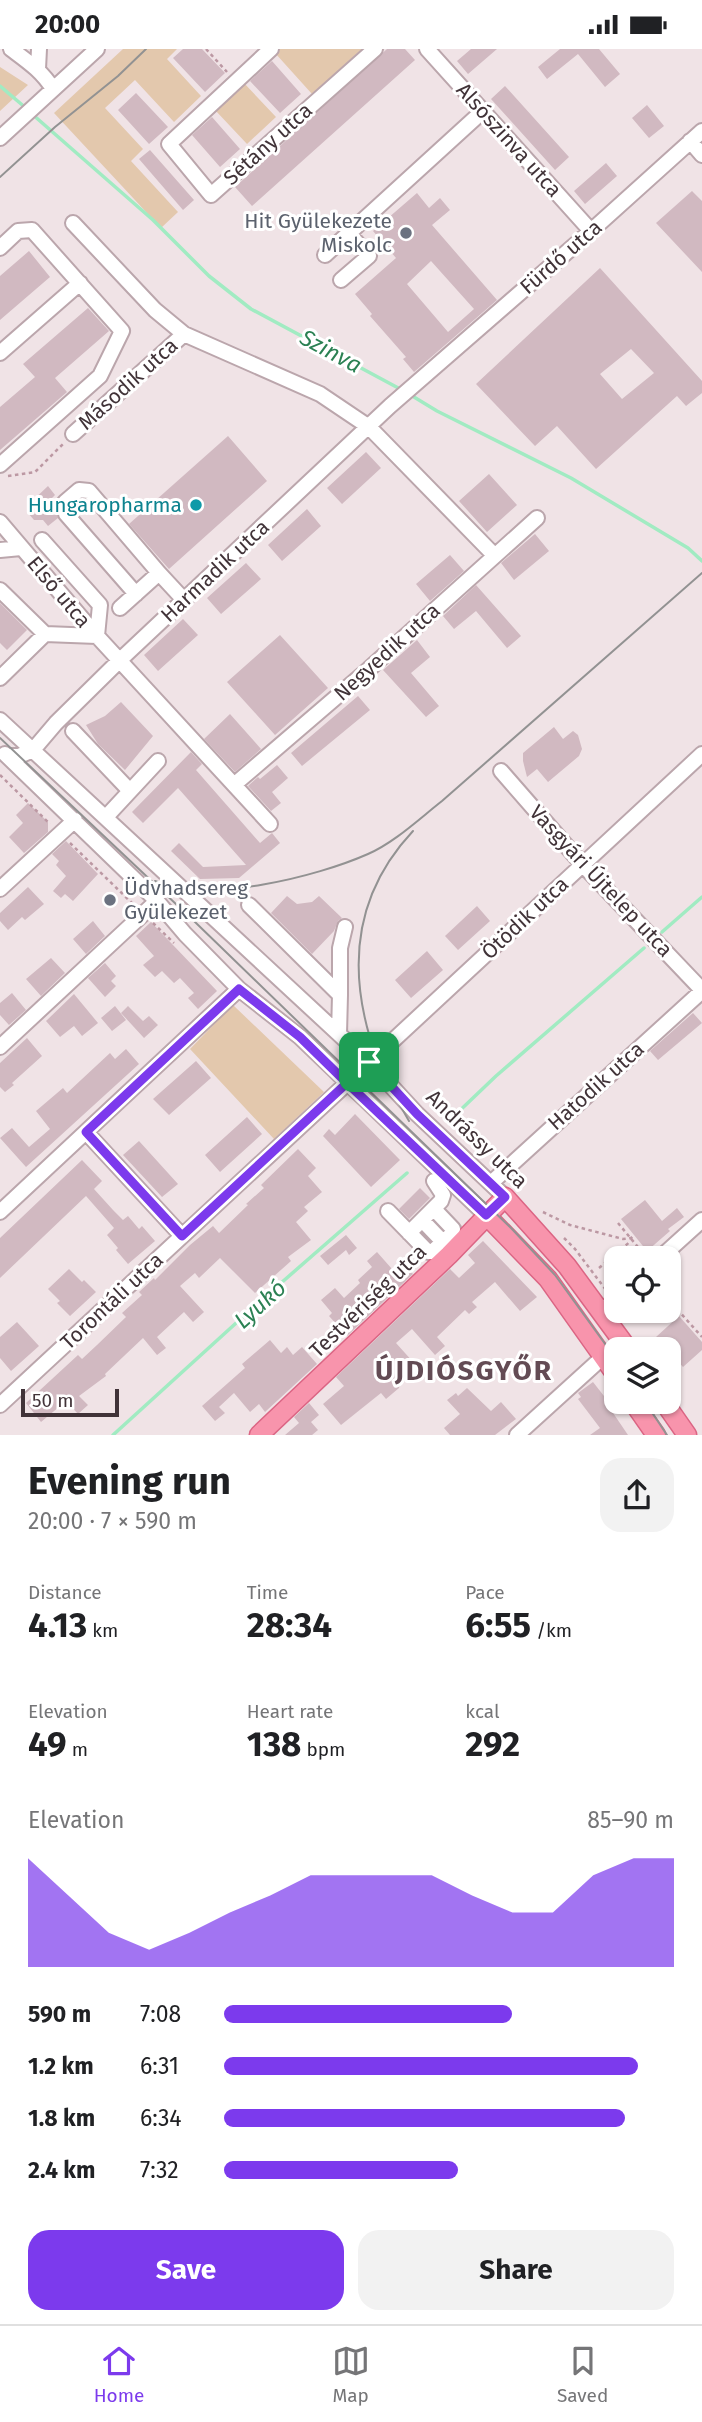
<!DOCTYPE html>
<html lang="en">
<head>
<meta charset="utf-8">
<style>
	:root { --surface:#fff; --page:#f2f2f2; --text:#202124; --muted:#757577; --line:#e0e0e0; --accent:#7c3aed }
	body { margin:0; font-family:"Fira Sans",sans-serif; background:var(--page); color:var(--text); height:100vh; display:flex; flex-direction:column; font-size:26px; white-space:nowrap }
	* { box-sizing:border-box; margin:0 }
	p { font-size:23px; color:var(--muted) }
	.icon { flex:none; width:38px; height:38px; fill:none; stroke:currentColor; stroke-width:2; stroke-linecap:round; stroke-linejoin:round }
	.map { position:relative; height:1386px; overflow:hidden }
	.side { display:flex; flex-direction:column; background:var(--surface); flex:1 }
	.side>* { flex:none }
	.tools { position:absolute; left:604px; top:1197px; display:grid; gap:14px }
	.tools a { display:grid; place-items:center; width:77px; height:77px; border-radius:14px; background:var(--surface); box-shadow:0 2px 5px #0004; font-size:35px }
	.scale { position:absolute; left:21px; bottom:18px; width:98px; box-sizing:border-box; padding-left:7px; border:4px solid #413338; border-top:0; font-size:19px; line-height:24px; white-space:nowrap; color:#413338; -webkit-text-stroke:5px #fff; paint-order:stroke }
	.pin { position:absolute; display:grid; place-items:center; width:60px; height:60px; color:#fff; margin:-30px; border-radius:14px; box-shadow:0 4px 10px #0006 }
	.round { display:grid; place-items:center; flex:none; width:74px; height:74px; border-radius:21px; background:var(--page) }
	.summary { display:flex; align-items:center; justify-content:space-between; height:119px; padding:0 28px }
	h1 { font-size:38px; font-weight:700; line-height:52px }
	.stats { display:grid; grid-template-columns:repeat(3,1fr); gap:10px; height:119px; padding:7px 28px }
	.stats div { display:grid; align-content:center }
	.stats b { font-size:35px; font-weight:700 }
	.stats small { font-size:19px; font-weight:400 }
	.stats p { font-size:19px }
	.chart { height:196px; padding:14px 28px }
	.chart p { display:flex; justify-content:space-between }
	.chart svg { width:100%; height:126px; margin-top:7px; fill:var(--accent); opacity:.7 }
	.cta { display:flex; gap:14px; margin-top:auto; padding:14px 28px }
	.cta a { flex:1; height:80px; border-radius:21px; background:var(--accent); color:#fff; font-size:28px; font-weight:700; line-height:80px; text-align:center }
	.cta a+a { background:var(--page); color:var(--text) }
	ul { padding:0 28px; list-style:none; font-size:23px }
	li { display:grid; grid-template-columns:112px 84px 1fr; align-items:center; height:52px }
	li i { height:18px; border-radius:9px; background:var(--accent) }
	.status { display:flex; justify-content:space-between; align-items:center; height:49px; padding:0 35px; background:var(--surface); direction:ltr }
	.status svg { height:19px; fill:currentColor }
	.tabs { display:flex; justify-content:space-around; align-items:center; height:98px; border-top:2px solid var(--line); background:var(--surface); font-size:19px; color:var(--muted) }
	.tabs a { display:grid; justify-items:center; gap:4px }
	.tabs .current { color:var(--accent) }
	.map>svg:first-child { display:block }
	.green { fill:#e3c8ad }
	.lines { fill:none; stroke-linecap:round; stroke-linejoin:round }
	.stream { stroke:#a1ebc2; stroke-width:3.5 }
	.building { fill:#d1b9c1; fill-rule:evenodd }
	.minor-casing { stroke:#bba6ac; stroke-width:18 }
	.major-casing { stroke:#db6584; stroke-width:21 }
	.path { stroke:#bc98a3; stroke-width:2.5; stroke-dasharray:3.5 3.5; stroke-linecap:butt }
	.minor { stroke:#fff; stroke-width:14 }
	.major { stroke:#f894ac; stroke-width:18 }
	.tram { stroke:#929292; stroke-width:2 }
	.route-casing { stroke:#fff; stroke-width:14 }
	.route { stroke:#7c3aed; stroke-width:9 }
	.worship-dot { fill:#6b7280; stroke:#fff; stroke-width:2.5 }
	.culture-dot { fill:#0f9aa8; stroke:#fff; stroke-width:2.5 }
	.labels { text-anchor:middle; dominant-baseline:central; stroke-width:6; stroke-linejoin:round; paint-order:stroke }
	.street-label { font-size:21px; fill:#413338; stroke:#fff }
	.worship-label { font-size:21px; fill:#5b616d; stroke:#fff; text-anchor:end }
	.culture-label { font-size:21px; fill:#0d838f; stroke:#fff; text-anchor:end }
	.water-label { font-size:23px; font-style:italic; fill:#2b8153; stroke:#fff }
	.district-label { font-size:28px; font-weight:bold; letter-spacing:2px; fill:#634b54; stroke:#fff }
</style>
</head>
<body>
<div class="status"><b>20:00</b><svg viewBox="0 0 49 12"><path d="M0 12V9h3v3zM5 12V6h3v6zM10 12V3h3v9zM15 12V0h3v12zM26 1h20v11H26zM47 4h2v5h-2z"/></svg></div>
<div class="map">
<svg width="702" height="1386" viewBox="0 0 702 1386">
	<rect width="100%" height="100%" fill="#f0e3e6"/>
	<path class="green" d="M123,0h54l-10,10 34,37 -27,26 -39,-42 -30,28 38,41 -12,12 47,51 -17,16 -107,-115z
		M279,0h83l-50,45 -37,-41z
		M0,18l28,18 -28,26z
		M244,34l32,34 -29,27 -32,-34z
		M233,956l91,87 -50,47 -84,-90z"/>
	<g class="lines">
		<path class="stream" d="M0,37l27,23
			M32,65l121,106 56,56 42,33 151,81
			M409,345l28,17 134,67 117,70 14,13
			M662,883l40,-35
			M452,1069l44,-42 148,-128
			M113,1386l144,-131 150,-131"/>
	</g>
	<path class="building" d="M183,0h19l23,24 -20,19 -32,-34z
		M387,0h18l10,11 -163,146 -17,-19z
		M471,0h26l-29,25 -11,-13z
		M560,0h39l21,25 -15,13 -27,-33 -31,25 -9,-12z
		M272,12l29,33 -21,19 -30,-32z
		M505,37l64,71 -14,13 -64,-71z
		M136,44l32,34 -19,17 -31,-34z
		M647,56l17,21 -15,12 -17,-20z
		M212,68l28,32 -20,18 -28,-32z
		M150,101l44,50 -11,10 -44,-51z
		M606,114l11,13 -32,28 -11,-13z
		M692,142l10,10v71l-46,-49z
		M417,144l12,15 11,-10 10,12 -18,15 65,75 -83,72 -11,-13 3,-2 -36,-41 2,-2 -17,-20 41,-36 -23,-27zM431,212l43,48 -26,23 -41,-48z
		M29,202l21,26 -50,43v-44z
		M600,219l102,113v12l-16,13 -9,-10 -81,73 -39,-43 -22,20 -59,-62zM631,300l23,24 -32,26 -22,-25z
		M88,259l21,23 -54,47 12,14 -67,58v-43l35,-30 -12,-13z
		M228,387l39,45 -98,88 -40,-45z
		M366,403l15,16 -39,36 -15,-16z
		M489,425l28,31 -30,27 -28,-31z
		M48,437l7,9 -5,5 6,7 2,11 -10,8 -5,-6h-9l-6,-7 1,-9z
		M307,460l14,17 -39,35 -14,-16z
		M535,485l14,17 -35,29 -13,-17z
		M450,506l14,16 -34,30 -14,-17z
		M246,514l15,16 -40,35 -14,-16z
		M476,536l45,51 -14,12 -31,-37 -22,18 -11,-13z
		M0,554l27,27 -20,20 -7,-7z
		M183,570l15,16 -40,36 -14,-16z
		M280,586l48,53 -53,47 -48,-53z
		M417,591l13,17 -19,16 28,33 -13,11 -43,-47z
		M358,647l12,14 -68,56 -11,-13z
		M121,653l32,34 -28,34 -27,-26 -12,-19 19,-9z
		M230,665l31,35 -26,23 -31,-33z
		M554,678l9,12 10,-8 5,4 4,14 -3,7 -31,26 -11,-13 -10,8 -4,-16v-8z
		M191,703l11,12 -6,6 64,73 12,-10 8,10 -41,35 -39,1 -29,-28 8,-8 24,24 43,-2 -68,-77 -35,35 -11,-11z
		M277,716l11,13 -16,14 9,11 -10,8 -23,-25 10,-9 2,2z
		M28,754l20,19v10l-24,21 -15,-16 14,-14 -7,-8z
		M66,792l32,33 -25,27 -8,-7 -4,4 -8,-7 13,-15 -10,-11 3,-4 -7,-7z
		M28,838l16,17 -19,16 -3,-3 -14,13 -8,-9v-8z
		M287,847l10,8 15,-2 7,-6 23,22 -4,3 -4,10 -22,23 -41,-41z
		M477,857l13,15 -32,29 -13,-14z
		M93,872l12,15 -19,18 -13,-15z
		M151,873l66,69 -19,18 -10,-11 6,-5 -14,-15 -6,5 -12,-12 -7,6 -12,-12 11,-9 -18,-20z
		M427,902l16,19 -32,28 -16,-18z
		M51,909l14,15 -24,23 -15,-17z
		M105,914l11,13 -5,5 5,5 -11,11 -17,-19z
		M12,944l14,17 -17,15 -9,-10v-12z
		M74,945l24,29 -16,13 -8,-10 -14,11 -14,-16z
		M115,957l11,14 -14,11 -11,-13z
		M128,957l15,15 6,-5 9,9 -14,13 -23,-25z
		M693,964l9,10 -44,37 -8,-9z
		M27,989l15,18 -30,27 2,2 -9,7 -5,-5v-24z
		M126,1000l13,15 -113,103 -26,-29 12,-10 17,19 21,-18 -14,-18 27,-23 4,5 43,-40 5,6z
		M196,1012l15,17 -42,37 -16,-16z
		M355,1065l45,46 -29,27 -48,-51 6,-7 6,6z
		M247,1068l15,17 -42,38 -15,-17z
		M139,1092l39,43 -16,13 -39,-42z
		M298,1100l18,19 -8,8 14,16 -18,15 4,4 -12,11 15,18 -23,17 3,4 -36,32 -35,-35 -21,20 -4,-5 -15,13 24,26 -11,10 -9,-10 -27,25 9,11 -9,7 -14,-17 -38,36 1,2 -27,20 9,9 -10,9 -12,-13 -25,21 -15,-19 52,-48 4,4 15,-14 29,-28 -4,-4 20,-18 -3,-3 15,-14 1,2 35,-35 23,-19 6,7 29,-28 -2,-1 18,-16 -3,-3z
		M82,1111l20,21 -8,8 19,21 10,10 5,-4 11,13 3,-3 13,15 -27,23 -12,-14 2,-2 -11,-13 7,-7 -28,-32 -86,82v-40z
		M420,1139l10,10 -21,21 -10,-10z
		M645,1151l17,21 15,-13 7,9 -16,12 2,2 -23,20 -26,-32z
		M346,1186l11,13 -8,7 -3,-5 -18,15 -8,-9z
		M483,1192l54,56 -17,14 -25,-29 -23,20 5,5 -8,7 -4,-4 -28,27 8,9 -10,9 -23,-26 -16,14 18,20 -18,16 4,5 -1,4 -13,11 -5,-6 -40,32 -18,-21 21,-18 -8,-9 114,-108 9,9 16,-15 -7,-8z
		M377,1203l15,17 16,-10 8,8 -5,5 2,2 -66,62 -18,-20 3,-3 -11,-13 14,-12 9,10 16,-15 -2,-3 14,-13 -5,-6z
		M69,1220l13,13 2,-2 12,12 -26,24 -13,-13 3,-2 -12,-12z
		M679,1267l23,26v8l-19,17 -27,-30z
		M17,1273l22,24 -28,25 -11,-13v-21z
		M270,1291l11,13 6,-6 6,8 9,-8 15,17 -52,48 -6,-8 -9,8 -16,-19 -15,14 6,6 -10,8 -13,-15 43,-38 -3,-4z
		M593,1333l18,23 -2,2 19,28h-38l10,-7 -22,-29 3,-2 -3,-4z
		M467,1339l24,23 10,-9 15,17 -21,16h-45l-6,-7 16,-14 -13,-14 9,-7 2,3z
		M309,1354l10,12 -8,7 7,8 -6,5h-27l14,-12 -5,-6z"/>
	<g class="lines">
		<g class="minor-casing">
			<path id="minor" d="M11,0c16,12 31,22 42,40
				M271,0l-102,95 42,51 164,-146
				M427,0l164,182
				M38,20l1,-20
				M0,89l97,-89
				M690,92l12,14
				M73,174l82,87 29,24 136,60 49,33 125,128
				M0,199l18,-17 14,-1 90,101 -22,45 -100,89
				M325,206l159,-145
				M341,231l28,-24 -20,-22
				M0,304l80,-70
				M73,385l111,-100
				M0,473l97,114 173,188
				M42,491l58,65 -3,31
				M0,501l21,-2
				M0,541l45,44 52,2
				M136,545l-70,-80 -1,-12 14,-12 10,1 70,82
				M120,559l39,-35 25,27
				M0,629l45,-44
				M0,671l369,342 48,52 88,83
				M73,682l57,60
				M5,705l152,147 28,33 54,55 61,48 186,178
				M7,707h12l14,-6 23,-27 64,-63 270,-254 201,-175 111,-100
				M501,722l82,94 119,125
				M235,735l134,-115 168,-151
				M106,768l52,-56
				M0,840l75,-69
				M249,856l91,90 -1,39
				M340,946v-47l5,-21
				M0,998l157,-146
				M86,1083l96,104
				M491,1134l211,-192
				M388,1162l40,41h4l20,-18 1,-5 -19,-20
				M0,1163l239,-223
				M422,1171l21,22
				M409,1184l32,-32 2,-6 -9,-14
				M660,1209l42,-38
				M602,1262l14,-12
				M0,1356l702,-651
				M517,1386l87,-79"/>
		</g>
		<g class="major-casing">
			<path id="major" d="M486,1166l62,64 68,96
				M633,1353l23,33
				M664,1353l23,33
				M259,1386l190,-180 56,-58 62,69 61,83"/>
		</g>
		<path class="path" d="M206,0l21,23
			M8,427l27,-4 28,-28
			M0,726l50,49
			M70,794l63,61
			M153,874l21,20
			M543,1163l27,13 53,14 8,-1 3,-3
			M618,1174l29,35
			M564,1189l11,11 31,41
			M599,1219l33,-28
			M668,1250l34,38
			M668,1334l5,7"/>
		<use href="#minor" class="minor"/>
		<use href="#major" class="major"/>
		<path class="tram" d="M0,128l55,-50 63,-51 28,-27
			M0,689l195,184 317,307 43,46 61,84
			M155,832c53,23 161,-4 213,-27 27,-12 51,-35 74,-53l260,-228
			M409,1072c-11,-20 -25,-41 -32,-62 -30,-82 -26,-162 36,-228
			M645,1353l22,33"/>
	</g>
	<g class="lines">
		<g class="route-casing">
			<path id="route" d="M369,1013l-22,21 -47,-46 -61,-48 -153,143 96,104 165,-153 139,132 19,-18 -88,-83 -48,-52"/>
		</g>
		<use href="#route" class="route"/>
	</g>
	<g class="worship-dot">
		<circle cx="406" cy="184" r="7"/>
		<circle cx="110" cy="851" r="7"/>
	</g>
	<circle class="culture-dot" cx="196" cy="456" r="7"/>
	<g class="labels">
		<g class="street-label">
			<text transform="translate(509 91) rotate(48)">Alsószinva utca</text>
			<text transform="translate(268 95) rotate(-42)">Sétány utca</text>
			<text transform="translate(561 208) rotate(-41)">Fürdő utca</text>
			<text transform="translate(128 335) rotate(-42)">Második utca</text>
			<text transform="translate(215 522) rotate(-43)">Harmadik utca</text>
			<text transform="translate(59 543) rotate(50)">Első utca</text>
			<text transform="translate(387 603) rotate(-42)">Negyedik utca</text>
			<text transform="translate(601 832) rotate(47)">Vasgyári Újtelep utca</text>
			<text transform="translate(525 869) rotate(-43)">Ötödik utca</text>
			<text transform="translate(596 1037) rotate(-42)">Hatodik utca</text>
			<text transform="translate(477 1090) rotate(44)">Andrássy utca</text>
			<text transform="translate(112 1252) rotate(-43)">Torontáli utca</text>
			<text transform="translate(368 1252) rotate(-44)">Testvériség utca</text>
		</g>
		<g class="worship-label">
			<text x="392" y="172">Hit Gyülekezete<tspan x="392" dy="24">Miskolc</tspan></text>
			<text x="124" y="839" text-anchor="start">Üdvhadsereg<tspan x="124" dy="24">Gyülekezet</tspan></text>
		</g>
		<g class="culture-label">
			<text x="182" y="456">Hungaropharma</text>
		</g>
		<g class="water-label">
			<text transform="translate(331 302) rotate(28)">Szinva</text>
			<text transform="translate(260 1255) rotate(-42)">Lyukó</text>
		</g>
		<g class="district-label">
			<text x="464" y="1321">ÚJDIÓSGYŐR</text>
		</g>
	</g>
</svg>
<div class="tools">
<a><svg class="icon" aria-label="locate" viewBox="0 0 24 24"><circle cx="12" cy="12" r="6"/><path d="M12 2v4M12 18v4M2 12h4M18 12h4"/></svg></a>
<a><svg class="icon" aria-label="layers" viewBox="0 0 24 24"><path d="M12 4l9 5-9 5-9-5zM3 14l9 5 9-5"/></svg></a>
</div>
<div class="scale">50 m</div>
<div class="pin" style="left:369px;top:1013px;background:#1e9e55"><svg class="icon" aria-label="arrive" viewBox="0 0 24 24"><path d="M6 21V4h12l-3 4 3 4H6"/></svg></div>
</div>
<section class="side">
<div class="summary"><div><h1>Evening run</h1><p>20:00 · 7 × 590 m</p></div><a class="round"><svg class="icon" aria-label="share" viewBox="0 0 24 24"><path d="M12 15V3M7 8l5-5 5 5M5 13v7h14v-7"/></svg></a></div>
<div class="stats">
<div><p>Distance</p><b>4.13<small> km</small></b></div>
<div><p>Time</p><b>28:34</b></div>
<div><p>Pace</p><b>6:55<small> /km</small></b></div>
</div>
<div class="stats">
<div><p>Elevation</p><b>49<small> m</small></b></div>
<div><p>Heart rate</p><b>138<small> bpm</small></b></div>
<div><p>kcal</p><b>292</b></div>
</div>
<div class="chart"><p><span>Elevation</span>85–90 m</p>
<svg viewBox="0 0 160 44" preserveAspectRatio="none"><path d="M0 44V6L10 19L20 32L30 38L40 32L50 25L60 19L70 12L80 12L90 12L100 12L110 19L120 25L130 25L140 12L150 6L160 6V44z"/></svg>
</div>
<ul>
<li><b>590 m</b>7:08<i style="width:64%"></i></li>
<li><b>1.2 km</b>6:31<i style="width:92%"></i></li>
<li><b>1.8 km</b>6:34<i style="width:89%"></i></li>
<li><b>2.4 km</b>7:32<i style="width:52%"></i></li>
</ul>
<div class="cta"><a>Save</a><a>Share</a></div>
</section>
<nav class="tabs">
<a class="current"><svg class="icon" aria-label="home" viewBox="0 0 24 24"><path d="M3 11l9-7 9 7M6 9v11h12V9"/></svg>Home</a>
<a><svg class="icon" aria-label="map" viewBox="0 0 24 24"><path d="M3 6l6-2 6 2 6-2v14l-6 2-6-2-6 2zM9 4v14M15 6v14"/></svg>Map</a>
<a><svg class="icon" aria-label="saved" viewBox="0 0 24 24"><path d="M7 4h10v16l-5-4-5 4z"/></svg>Saved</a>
</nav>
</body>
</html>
